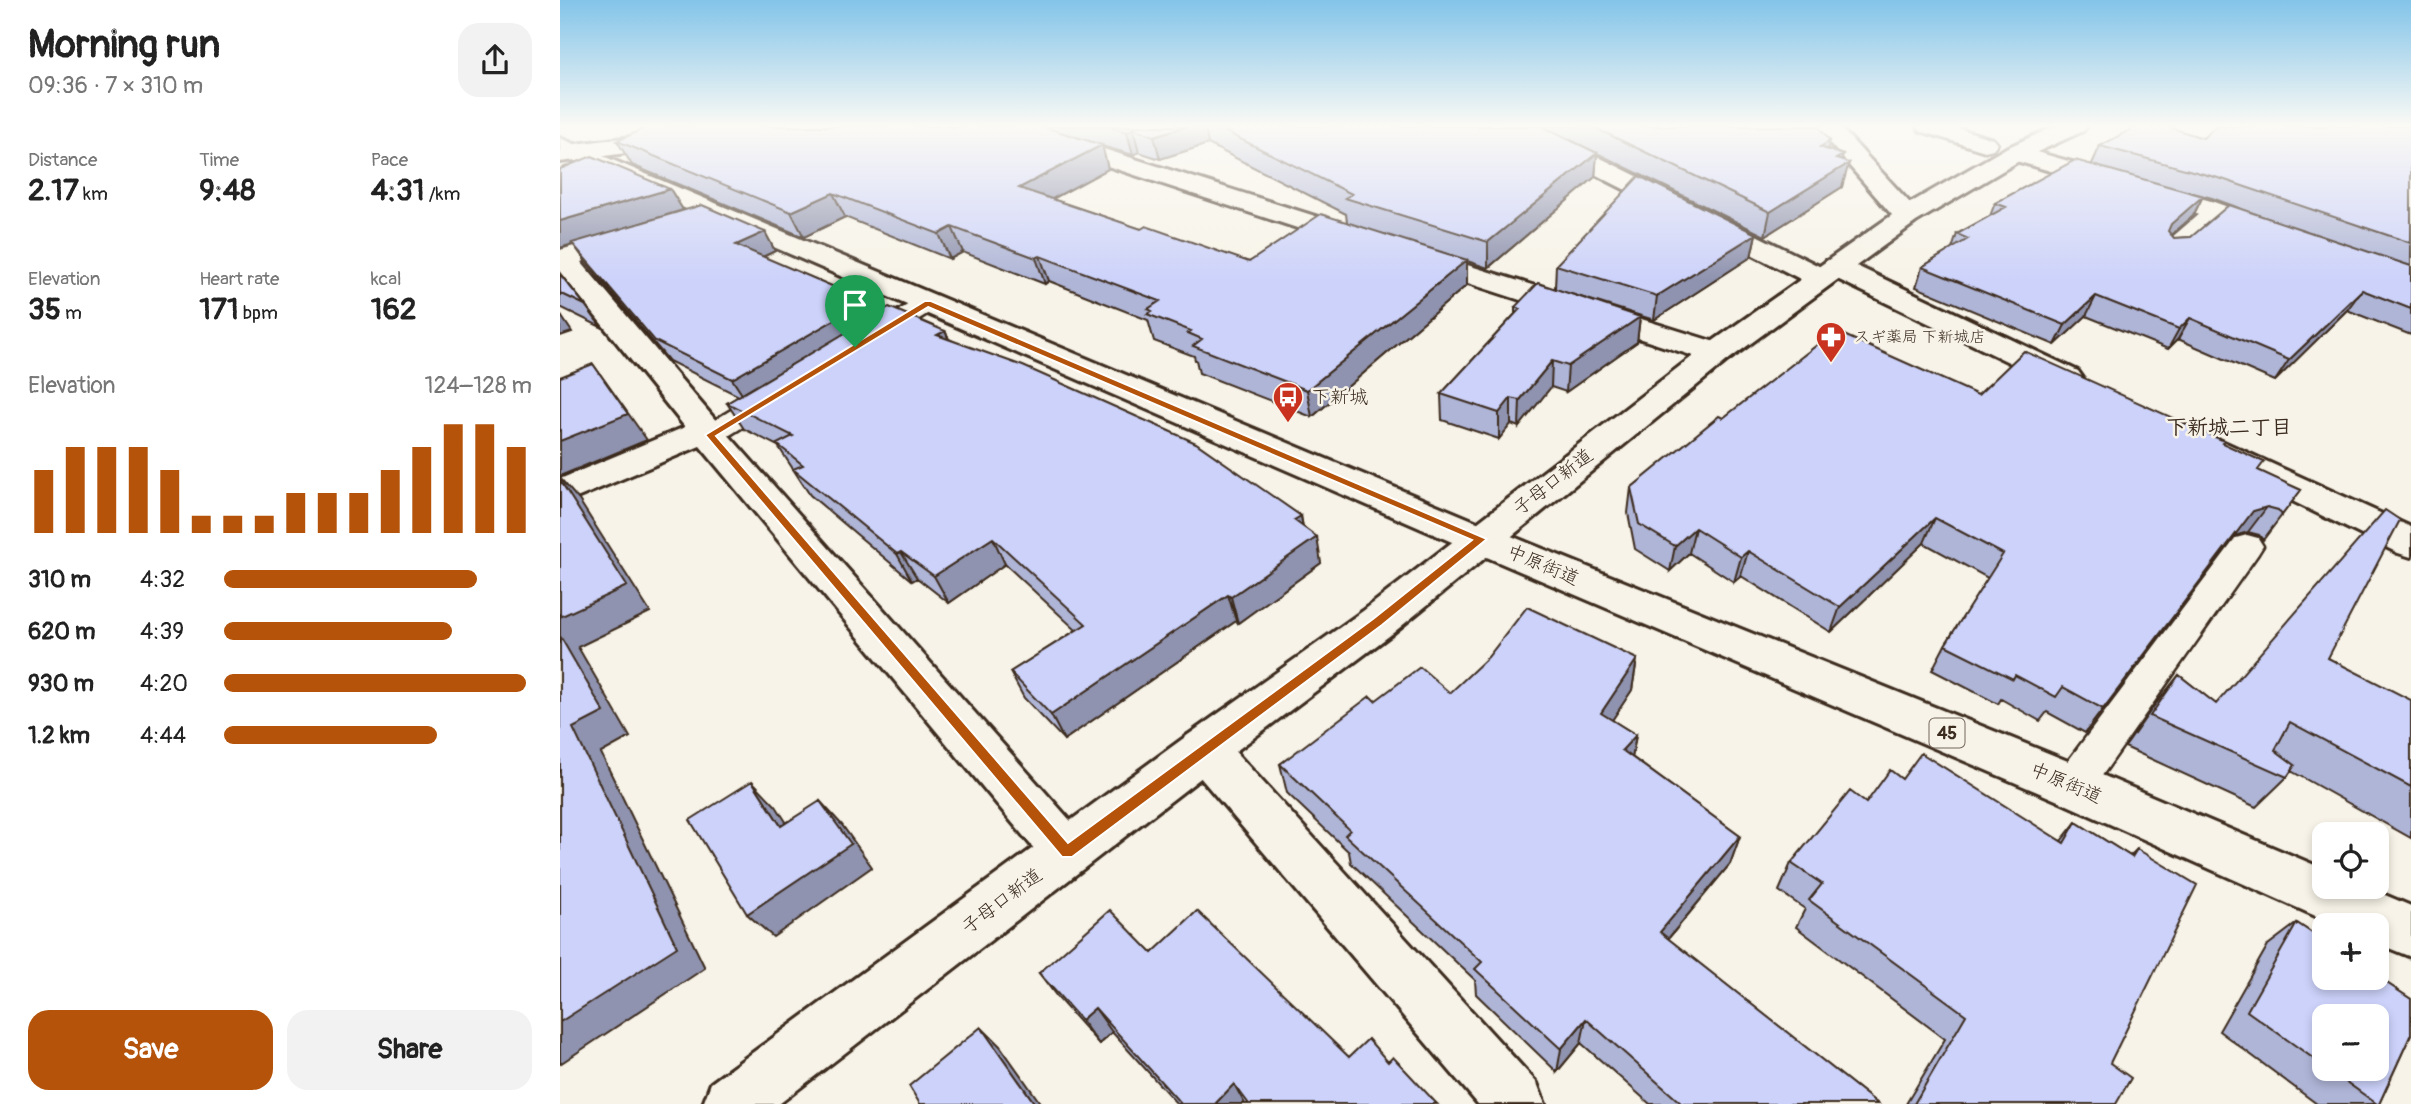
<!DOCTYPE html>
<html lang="en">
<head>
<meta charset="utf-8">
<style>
	:root { --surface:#fff; --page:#f2f2f2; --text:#222; --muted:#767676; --accent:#b45309 }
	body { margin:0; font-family:Pangolin,"Klee One",sans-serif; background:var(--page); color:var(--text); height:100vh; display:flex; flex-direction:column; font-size:26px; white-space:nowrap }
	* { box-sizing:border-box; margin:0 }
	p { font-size:23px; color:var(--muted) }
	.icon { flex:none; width:38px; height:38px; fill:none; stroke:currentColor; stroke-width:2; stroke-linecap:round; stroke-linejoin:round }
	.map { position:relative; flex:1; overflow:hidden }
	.panel { display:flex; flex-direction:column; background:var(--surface); width:560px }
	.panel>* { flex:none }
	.tools { position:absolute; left:1752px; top:822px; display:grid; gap:14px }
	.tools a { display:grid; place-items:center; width:77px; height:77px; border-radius:14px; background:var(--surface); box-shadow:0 4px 10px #0003; font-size:35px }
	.pin { position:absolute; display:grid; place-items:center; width:60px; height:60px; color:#fff; margin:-72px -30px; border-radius:50% 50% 50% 0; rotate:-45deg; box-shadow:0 0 7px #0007 }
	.pin .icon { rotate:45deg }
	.round { display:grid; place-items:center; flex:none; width:74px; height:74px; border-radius:21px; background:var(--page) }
	.headline { display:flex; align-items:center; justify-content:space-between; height:119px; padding:0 28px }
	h1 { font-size:38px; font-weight:800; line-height:52px }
	.stats { display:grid; grid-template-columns:repeat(3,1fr); gap:10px; height:119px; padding:7px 28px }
	.stats div { display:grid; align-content:center }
	.stats b { font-size:30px; font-weight:800 }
	.stats small { font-size:19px; font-weight:400 }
	.stats p { font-size:19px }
	.chart { height:196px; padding:14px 28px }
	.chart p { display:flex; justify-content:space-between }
	.chart svg { width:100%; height:126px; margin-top:7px; stroke:var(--accent); stroke-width:6 }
	.action { display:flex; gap:14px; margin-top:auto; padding:14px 28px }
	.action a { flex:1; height:80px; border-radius:21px; background:var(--accent); color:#fff; font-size:28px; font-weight:800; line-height:80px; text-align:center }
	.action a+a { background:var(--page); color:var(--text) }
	ul { padding:0 28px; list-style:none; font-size:23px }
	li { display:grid; grid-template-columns:112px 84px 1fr; align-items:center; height:52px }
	li i { height:18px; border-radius:9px; background:var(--accent) }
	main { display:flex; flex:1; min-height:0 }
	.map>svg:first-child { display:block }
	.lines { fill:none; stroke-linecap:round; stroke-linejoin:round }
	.lane-casing { stroke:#3b2a1e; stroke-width:5 }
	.street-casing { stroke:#3b2a1e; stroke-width:6 }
	.secondary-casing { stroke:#3b2a1e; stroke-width:6 }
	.primary-casing { stroke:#3b2a1e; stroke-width:6 }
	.lane { fill:#f7f3e8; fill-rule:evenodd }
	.street { fill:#f7f3e8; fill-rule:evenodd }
	.secondary { fill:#f7f3e8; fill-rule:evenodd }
	.primary { fill:#f7f3e8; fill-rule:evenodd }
	.wall { fill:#afb5d7; stroke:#3b2a1e; stroke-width:2; fill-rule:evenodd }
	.shaded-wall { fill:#8f93af; stroke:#3b2a1e; stroke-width:2 }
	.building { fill:#ccd2fa; stroke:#3b2a1e; stroke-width:2 }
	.route { fill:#b45309; stroke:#fff; stroke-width:2; fill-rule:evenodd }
	.labels { text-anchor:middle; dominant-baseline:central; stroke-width:5; stroke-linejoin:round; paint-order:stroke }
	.far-poi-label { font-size:16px; fill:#3b2a1e; stroke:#f7f3e8; text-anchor:start }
	.shield { fill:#f7f3e8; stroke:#73665b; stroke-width:2 }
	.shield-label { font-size:18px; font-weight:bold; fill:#3b2a1e }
	.poi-label { font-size:19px; fill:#3b2a1e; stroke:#f7f3e8; text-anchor:start }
	.street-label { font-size:19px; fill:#3b2a1e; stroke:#f7f3e8 }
	.neighbourhood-label { font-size:21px; font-weight:bold; fill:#3b2a1e; stroke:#f7f3e8 }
</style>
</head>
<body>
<main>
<section class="panel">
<div class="headline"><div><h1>Morning run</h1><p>09:36 · 7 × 310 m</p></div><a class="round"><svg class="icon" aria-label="share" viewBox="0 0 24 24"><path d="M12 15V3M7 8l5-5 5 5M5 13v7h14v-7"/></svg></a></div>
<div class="stats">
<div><p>Distance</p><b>2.17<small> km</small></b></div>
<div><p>Time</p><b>9:48</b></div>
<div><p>Pace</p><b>4:31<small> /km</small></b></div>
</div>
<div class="stats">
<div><p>Elevation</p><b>35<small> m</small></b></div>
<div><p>Heart rate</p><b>171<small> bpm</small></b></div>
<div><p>kcal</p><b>162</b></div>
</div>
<div class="chart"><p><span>Elevation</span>124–128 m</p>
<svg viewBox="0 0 160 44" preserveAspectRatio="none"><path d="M5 44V22M15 44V14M25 44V14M35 44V14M45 44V22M55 44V38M65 44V38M75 44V38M85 44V30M95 44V30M105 44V30M115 44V22M125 44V14M135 44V6M145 44V6M155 44V14"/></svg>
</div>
<ul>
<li><b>310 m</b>4:32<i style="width:82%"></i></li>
<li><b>620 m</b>4:39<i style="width:74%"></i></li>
<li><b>930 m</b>4:20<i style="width:98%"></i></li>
<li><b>1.2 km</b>4:44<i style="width:69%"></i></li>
</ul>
<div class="action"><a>Save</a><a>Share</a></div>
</section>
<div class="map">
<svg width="1851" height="1104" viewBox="0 0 1851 1104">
	<rect width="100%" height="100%" fill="#f7f3e8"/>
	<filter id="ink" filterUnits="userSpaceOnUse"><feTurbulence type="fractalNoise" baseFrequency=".0143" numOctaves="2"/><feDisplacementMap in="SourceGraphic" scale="14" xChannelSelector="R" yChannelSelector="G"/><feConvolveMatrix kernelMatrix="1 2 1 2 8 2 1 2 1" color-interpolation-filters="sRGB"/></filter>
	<g filter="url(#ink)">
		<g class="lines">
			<g class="lane-casing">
				<path id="lane" d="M1655,206l8,1 3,5 -3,5 -44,38h-16l-3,-5 3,-5 44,-38z
					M368,296l9,2 3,5 -3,5 -56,34 -9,3 -9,-3 -4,-5 4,-5 56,-34z
					M214,388l10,2 3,6 -3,6 -64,39 -10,3 -10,-3 -4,-6 4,-6 64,-39z
					M1687,535l11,3 5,8 -5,8 -171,243 -14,5 -14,-5 -5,-12 5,-12 177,-235z"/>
			</g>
			<g class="street-casing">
				<path id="street" d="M159,126h67l-4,5 -8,2 -214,29v-14l15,-4z
					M436,126h35l338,107 4,6 -4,6 -10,2 -10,-2 -349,-114z
					M946,126h30l287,142 3,-7 10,-2 10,2 232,110 5,7 -5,7 -11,3 -11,-3 -223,-108 -3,7 -10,3 -10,-3 -300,-153z
					M1356,126h35l42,13 4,5 -4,5 -8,2 -65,-20z
					M1455,146l196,55 65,23 4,6 -4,6 -9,2 -9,-2 -65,-23 -187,-55 -3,-5 3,-5z
					M70,230l10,2 4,6 -4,6 -59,18 137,161 366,413 8,16 -8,16 -17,7 -17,-7 -350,-422 -140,59v-26l125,-52 -125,-155v-22z
					M856,249l312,97 5,7 -5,7 -11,2 -11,-2 -300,-97 -4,-6 4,-6z
					M1653,437l198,90v30l-13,-4 -197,-97 -5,-8 5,-8z
					M644,730l16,5 317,348 8,21h-67l-290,-341 -7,-14 7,-14z"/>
			</g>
			<g class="secondary-casing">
				<path id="secondary" d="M1255,126h24l71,77 96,-55 50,-22h31l-4,5 -59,27 -108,64 -188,138 -335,273 -173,130 -441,341h-76l8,-21 477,-348 175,-124 343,-265 186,-131z"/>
			</g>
			<g class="primary-casing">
				<path id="primary" d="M0,138l934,391 596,241 234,99v18h42l45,19v51l-35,-14v-17h-38l-282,-126 -588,-251 -908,-395z"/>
			</g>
			<use href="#lane" class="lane"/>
			<use href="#street" class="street"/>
			<use href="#secondary" class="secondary"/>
			<use href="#primary" class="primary"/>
		</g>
		<path class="wall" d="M80,126h901l56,27 -2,24 -107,91 -21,-7v24l-155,132 -113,-44 -3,-13h-1l-1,-4 -40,-15 -6,-21 -99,-39 -4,3 -82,-32 -13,7 -105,-42 -41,20 -172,-72 -15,-24 25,-11zM648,144l138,70 1,8 -98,40 -108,-33 -89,-30 56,-30 -6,-23 31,9 6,-3 21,7z
			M982,126h276l10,23 15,6 -2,6 1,26 -77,49z
			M1851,126v209l-64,-25 -72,71 -97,-42 -10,10 -82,-33 -31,29 -139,-58 6,-20 30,-18 5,-15 33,-18 5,-13 97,-39 8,-18 103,-8zM1615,188l37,10 55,20 -76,19 -17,1 -3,-3 22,-19 10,-20z
			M110,189l13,21 82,22 10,19 -12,6 112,59 70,15 4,8 352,177 2,11 18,36 -83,60 -2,-2 -172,119 -40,-42 -14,-26 66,-42 -71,-66 -56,39 -32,-25 -5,3 -102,-86 -32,-49 -34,-17 -17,-26 12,-7 -70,-35 -83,-99 -13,-18 -13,4z
			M1196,234l-5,23 -97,63 -86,-27 72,24 -3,25 -71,50 -15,-5 -32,40 -8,-3 -12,15 -57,-19 -1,-26 74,-80v-7l40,-19 1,-23z
			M0,274l25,31 16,22 -41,-20z
			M1418,395l244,49 36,27 43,19 -38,50 -4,-5 -11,-3 -14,4 -149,197 -38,-21 -7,9 -39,-22 -3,5 -66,-34 13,-25 43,-67 -64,-35 -93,89 -90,-56 -7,6 -45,-29 -19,18 -35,-22 -7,-36 3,-25 92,-70z
			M1077,659l-5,31 -20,30 24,15 -4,22 108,79 -10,28 -62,75 210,165h-228l-69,-61 -24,29 -81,-78 -1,-14 -124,-117 -2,-11 -62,-59 -7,-29 95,-63 75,-8z
			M1619,675l37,29 195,-4v138l-120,-67 -4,6 -31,30 -131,-60 29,-41z
			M1342,779l159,62 15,-19 54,34 7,-7 -27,214 6,41h-210l39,-65 -149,-112 9,-18 -26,-18 12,-28 75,-60z
			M1737,923l27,18v37h52v-2l35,23v35l-32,70h-62l-98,-73 49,-86zM1764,1017h52v52h-52z
			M592,953l197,104 39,5 49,42h-260l-65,-72 -13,12 -41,-46 -19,-25z"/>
		<path class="shaded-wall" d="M80,126h55l-52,5z
			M627,126h18l3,18 -48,15 -6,-23z
			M573,128l6,24 -6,3 -6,-23z
			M1270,141l-6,23 -4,-17z
			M542,145l6,24 -80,43 -9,-24z
			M1037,153l-2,24 -107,91v-26z
			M1283,155l-4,14 10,-6 -7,24 -77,49 5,-24 66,-53z
			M110,189l13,21 -123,38v-27z
			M273,193l12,24 -41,20 -13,-25z
			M1643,196l-10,20 -32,28 10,-20z
			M392,227l11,25 -13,7 -11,-25z
			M205,232l10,19 -28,13 -11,-19z
			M1196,234l-5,23 -97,63 3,-24z
			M480,256l9,25 -4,3 -9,-26z
			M907,260v25l-155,132 -5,-27z
			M1802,290l-15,20 -72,71 14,-21z
			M1536,296l-10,20 -31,29 10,-20z
			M307,301l10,19 -132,79 -13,-20z
			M0,314l12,18 -12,4z
			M1080,317l-3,25 -71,50 2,-26z
			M1630,318l-12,21 -10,10 11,-20z
			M385,331l11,25 -19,-21z
			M992,361l-1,26 -32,40 1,-27z
			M33,364l54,76 -87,36v-35z
			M951,398v26l-12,15v-26z
			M0,478l19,22 71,112 -72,35 52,90 -29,16 104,215 -145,96v-42l13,-294 -13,-92z
			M1707,507l-19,25 -14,4 -149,197 168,-222z
			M741,516l4,26 -11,-22z
			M1375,518l-11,25 -93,89 9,-25z
			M1135,528l-6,25 -19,18 5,-25z
			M757,537l4,26 -83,60 -7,-26z
			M433,538l12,26 -56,39 -15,-27z
			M1188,551l-7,25 -7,6 7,-25z
			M341,552l16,26 -5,3 -15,-27z
			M668,595l8,26 -172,119 -13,-25z
			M1077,659l-5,31 -35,53 4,-30z
			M1076,735l-5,30 -9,-15z
			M192,781l24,25 28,44 -23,-24z
			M260,801l22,24 30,42 -99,70 -26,-23z
			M1180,836l-10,28 -78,94 8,-26z
			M535,1008l17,24 -13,12 -18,-24z
			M1026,1019l-5,24 -24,29 4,-23z
			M421,1027l19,19 41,58h-6z
			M674,1084l11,20h-30z"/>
		<path class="building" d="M99,126h382l61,19 -83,43 122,41 5,-3 103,36 72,-48 146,46 -160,130 -114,-44 9,-7 -14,-6 3,-2 -44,-17 5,-3 -4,-2 12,-8 -120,-45 -4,2 -84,-31 -13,7 -106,-41 -42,19 -174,-71 30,-14z
			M547,126h80l-33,10 -21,-8 -6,4z
			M654,126h327l56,27 -109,89 -143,-44 7,-4z
			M1031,126h227l12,15 -10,6 23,8 -7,4 13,4 -79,49z
			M1577,126h29l37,12 13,-12h195v117l-189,-64 -122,-33z
			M32,156l78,33 -110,32v-52z
			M1515,160l128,36 -32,28 -3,7 6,7 17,-1 38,-32 182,61v43l-49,-19 -73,70 -99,-42 -11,11 -83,-33 -31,29 -143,-58 46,-28 -11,-5 49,-27 -11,-4z
			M1079,176l117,58 -99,62 -101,-31z
			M142,205l63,27 -29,13 131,56 -135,78 -77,-38 -83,-98z
			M0,274l25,31 -25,-12z
			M978,283l102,34 -72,49 -16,-5 -32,39 -9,-2 -12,15 -58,-19 79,-85 -5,-2z
			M329,307l56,24 -8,4 86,31 173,77 105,73 -7,4 23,17 -86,60 -3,-2 -177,120 -41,-43 76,-48 -93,-86 -59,38 -33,-24 -4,2 -104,-85 10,-4 -26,-21 16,-8 -66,-33z
			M1275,331l143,64 46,-44 200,90 -2,2 42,19 -6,8 43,20 -19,25 -4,-5 -11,-3 -14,4 -150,198 -40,-22 -7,10 -41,-22 -2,4 -68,-34 58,-91 -68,-36 -95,89 -92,-56 -7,6 -46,-29 -20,18 -36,-22 -8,-36 88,-72 4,2z
			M33,364l35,50 -68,27v-64z
			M0,480l67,106 -67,31z
			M1825,510l15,10 -72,138 83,42v87l-121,-65 -15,28 20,15 -8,12 -137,-61 29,-41 37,29z
			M967,607l110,52 -36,54 35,22 -14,15 118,86 -80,96 218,172h-196l-96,-85 -25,30 -86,-80 7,-7 -137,-127 5,-5 -70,-66 90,-68 5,5 45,-34 30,26 38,-36z
			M0,636l44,76 -31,16 104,219 -117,75z
			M1361,753l143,90 12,-21 56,35 5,-8 60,36 -87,178 21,15 -15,26h-202l52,-89 -157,-115 13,-16 -31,-21 59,-72 16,12 24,-33 12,9z
			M192,781l29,45 39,-25 31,43 -104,70 -57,-94z
			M550,910l42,43 45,-42 152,146 19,-18 20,23 5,-5 44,47h-188l-15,-20 -19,20h-34l-86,-96 -14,12 -42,-47z
			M1737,923l27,18v37h52v-2l35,23v35l-32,70h-2l-49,-35h48v-52h-52v49l-77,-55z
			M421,1027l54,77h-115l-11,-18z"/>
	</g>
	<linearGradient id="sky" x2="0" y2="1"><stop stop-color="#83c4e9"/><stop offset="0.45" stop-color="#fbfaf5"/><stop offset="1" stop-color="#fbfaf5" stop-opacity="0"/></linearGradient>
	<rect width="1851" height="280" fill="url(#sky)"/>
	<path class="route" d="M365,301h6l556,238 -105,86 -310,232h-10l-357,-422zM368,307l544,233 -99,79 -305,224 -352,-407z"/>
	<defs>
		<g id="pharmacy-pin" transform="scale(1.575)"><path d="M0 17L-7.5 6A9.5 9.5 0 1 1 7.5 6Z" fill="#c8321e" stroke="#f7f3e8"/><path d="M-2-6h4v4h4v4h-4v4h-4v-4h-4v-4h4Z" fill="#fff"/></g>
		<g id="bus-pin" transform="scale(1.575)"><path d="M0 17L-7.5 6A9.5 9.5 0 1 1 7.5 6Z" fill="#c8321e" stroke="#f7f3e8"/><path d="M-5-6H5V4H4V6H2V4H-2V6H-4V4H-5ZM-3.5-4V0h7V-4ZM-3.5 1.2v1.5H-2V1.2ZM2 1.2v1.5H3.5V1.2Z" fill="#fff"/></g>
	</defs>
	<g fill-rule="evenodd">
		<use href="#pharmacy-pin" x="1271" y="337"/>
		<use href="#bus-pin" x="728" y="397"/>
	</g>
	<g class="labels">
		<g class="far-poi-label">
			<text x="1294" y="337">スギ薬局 下新城店</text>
		</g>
		<rect class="shield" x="1369.5" y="718.5" width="35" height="29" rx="5"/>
		<g class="shield-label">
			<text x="1387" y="733">45</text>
		</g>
		<g class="poi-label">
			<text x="751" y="397">下新城</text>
		</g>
		<g class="street-label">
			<text transform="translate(993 482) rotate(-38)">子母口新道</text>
			<text transform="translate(983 565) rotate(23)">中原街道</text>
			<text transform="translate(1506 783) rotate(23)">中原街道</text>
			<text transform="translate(442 901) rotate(-37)">子母口新道</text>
		</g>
		<g class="neighbourhood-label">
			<text x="1669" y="427">下新城二丁目</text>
		</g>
	</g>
</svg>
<div class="tools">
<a><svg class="icon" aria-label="locate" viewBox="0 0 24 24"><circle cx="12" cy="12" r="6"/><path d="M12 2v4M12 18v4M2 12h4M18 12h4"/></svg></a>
<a>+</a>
<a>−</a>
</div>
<div class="pin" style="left:295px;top:347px;background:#1e9e55"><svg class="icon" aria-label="arrive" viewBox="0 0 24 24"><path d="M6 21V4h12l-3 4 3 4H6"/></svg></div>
</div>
</main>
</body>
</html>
